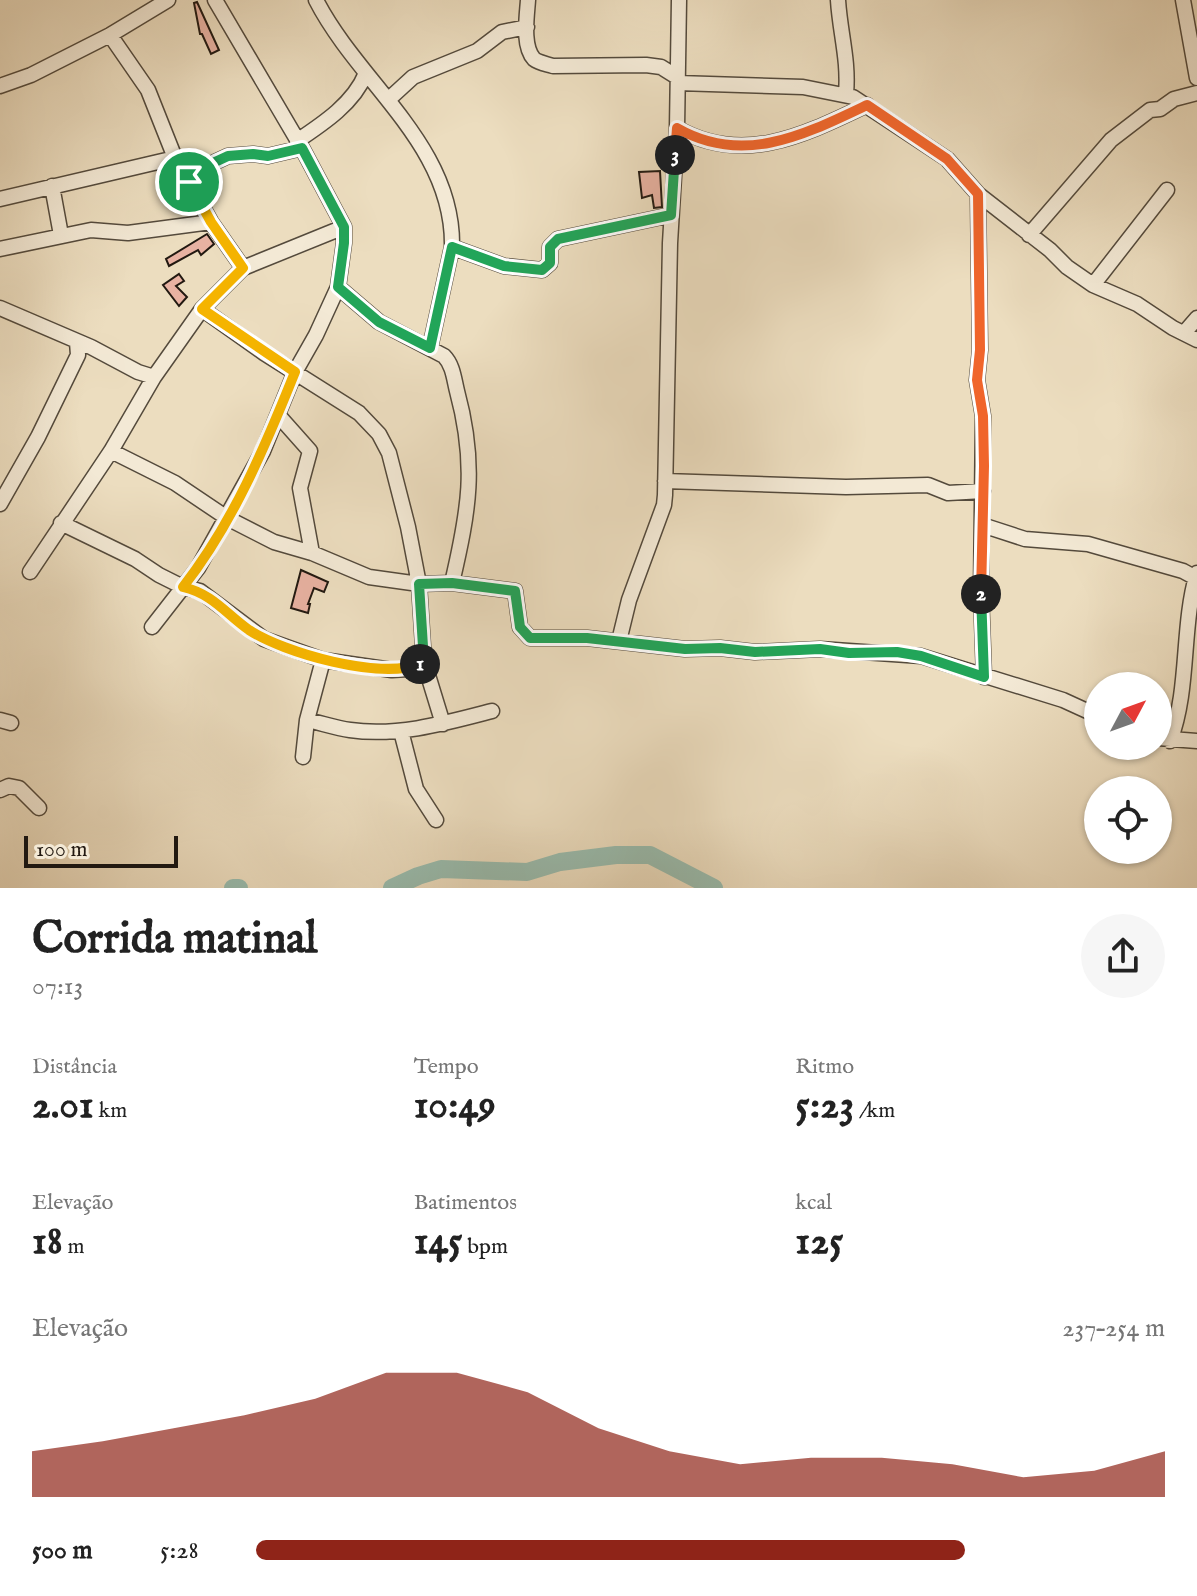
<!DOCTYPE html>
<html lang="pt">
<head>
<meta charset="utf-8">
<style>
	:root { --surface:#fff; --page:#f6f6f6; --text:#222; --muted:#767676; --accent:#8f2418 }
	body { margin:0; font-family:"IM FELL English",serif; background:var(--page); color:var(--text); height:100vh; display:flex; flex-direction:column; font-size:30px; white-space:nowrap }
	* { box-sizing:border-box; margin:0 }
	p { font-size:26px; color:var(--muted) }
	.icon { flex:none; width:44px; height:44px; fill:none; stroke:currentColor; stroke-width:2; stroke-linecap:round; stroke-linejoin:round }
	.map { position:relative; height:888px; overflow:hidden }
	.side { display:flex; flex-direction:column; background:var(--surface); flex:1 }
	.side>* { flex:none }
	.needle { width:52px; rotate:49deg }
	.buttons { position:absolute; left:1084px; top:672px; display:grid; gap:16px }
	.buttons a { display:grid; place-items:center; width:88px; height:88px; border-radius:50%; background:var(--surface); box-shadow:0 2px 6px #0004; font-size:40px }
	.scale { position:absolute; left:24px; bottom:20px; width:154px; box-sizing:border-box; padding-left:8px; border:4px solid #221911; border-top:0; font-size:22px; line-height:28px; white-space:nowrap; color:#221911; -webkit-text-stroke:6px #f3e9d5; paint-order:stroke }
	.pin { position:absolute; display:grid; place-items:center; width:68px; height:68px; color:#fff; margin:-34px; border:4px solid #fff; border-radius:50%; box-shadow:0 2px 8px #0007 }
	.km { position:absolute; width:40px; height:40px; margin:-20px; border-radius:50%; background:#222; color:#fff; font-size:22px; line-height:40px; text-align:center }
	.round { display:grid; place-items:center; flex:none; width:84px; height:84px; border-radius:42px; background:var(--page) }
	.head { display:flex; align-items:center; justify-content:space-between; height:136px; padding:0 32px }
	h1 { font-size:44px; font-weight:700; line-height:60px }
	.figures { display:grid; grid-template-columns:repeat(3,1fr); gap:12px; height:136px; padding:8px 32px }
	.figures div { display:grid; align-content:center }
	.figures b { font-size:40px; font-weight:700 }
	.figures small { font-size:22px; font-weight:400 }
	.figures p { font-size:22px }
	.chart { height:224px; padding:16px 32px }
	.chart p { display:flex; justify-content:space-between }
	.chart svg { width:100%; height:144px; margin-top:8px; fill:var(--accent); opacity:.7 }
	ul { padding:0 32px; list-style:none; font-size:26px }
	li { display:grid; grid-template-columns:128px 96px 1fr; align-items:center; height:60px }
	li i { height:20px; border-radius:10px; background:var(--accent) }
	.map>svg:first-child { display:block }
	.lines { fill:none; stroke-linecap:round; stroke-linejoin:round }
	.river { stroke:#99bcae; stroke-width:18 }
	.building { fill:#e8b2a2; stroke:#221911; stroke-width:2 }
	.minor-casing { stroke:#544a3c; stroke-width:17 }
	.minor { stroke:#f3e9d5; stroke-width:14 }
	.split-1-casing { stroke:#fff; stroke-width:16 }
	.split-2-casing { stroke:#fff; stroke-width:16 }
	.split-3-casing { stroke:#fff; stroke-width:16 }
	.split-4-casing { stroke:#fff; stroke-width:16 }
	.split-1 { stroke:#f5b400; stroke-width:10 }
	.split-2 { stroke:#22a559; stroke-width:10 }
	.split-3 { stroke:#f0652b; stroke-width:10 }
	.split-4 { stroke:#22a559; stroke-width:10 }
</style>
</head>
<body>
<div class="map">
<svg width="1197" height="888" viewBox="0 0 1197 888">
	<rect width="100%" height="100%" fill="#ecddbf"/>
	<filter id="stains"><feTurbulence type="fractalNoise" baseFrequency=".0025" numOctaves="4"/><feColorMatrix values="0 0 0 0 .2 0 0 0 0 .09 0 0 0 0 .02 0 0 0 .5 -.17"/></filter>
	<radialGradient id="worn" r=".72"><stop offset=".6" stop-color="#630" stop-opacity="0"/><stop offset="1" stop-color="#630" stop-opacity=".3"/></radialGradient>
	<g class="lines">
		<path class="river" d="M233,888h6
			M392,888l26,-12 23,-7 86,3 33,-10 56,-7h34l64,33"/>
	</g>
	<path class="building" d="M197,2l22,48 -8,4 -9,-20h-2l-6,-31z
		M660,171l2,36 -8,1 -2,-13 -10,3 -3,-26z
		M207,234l7,10 -13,11 -3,-5 -29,16 -3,-7z
		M179,274l5,7 -8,5 11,11 -8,9 -16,-21z
		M301,570l27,12 -4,10 -10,-4 -6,16h2l-2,9 -17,-5z"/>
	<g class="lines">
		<g class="minor-casing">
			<path id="minor" d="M316,0c43,84 138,145 136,247l-22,101
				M528,0c-1,16 -6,46 6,59 5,4 13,5 19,7l93,-1 15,2 16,10
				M838,0c2,33 11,60 8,94
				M1183,0l14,78
				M110,35l38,55 27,68 36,64 32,46
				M678,83l125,4 50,10 94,62 31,35 72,56 17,17 26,18 44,19 36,24 24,12
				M0,86l31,-11 79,-40 58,-35
				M389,99l24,-22 64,-26 25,-19 25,-5
				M677,128c66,38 127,7 190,-23
				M297,141c27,-18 57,-38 69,-68
				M189,182l26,-20 13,-6 25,-2 15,2 34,-8
				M52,186l9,49
				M978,194l2,156 -3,30 6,36 -2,176 3,85
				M0,199l175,-41
				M1029,235l82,-95 39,-30 10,-1 14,-10 23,-6
				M452,247l52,19 38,4 8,-7v-16l8,-8 113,-24
				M0,249l91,-19 37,3 83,-11
				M1093,285l74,-95
				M338,287l41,35 65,34c9,9 10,23 13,35 20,74 12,119 -5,192
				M0,308l91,39 47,25 16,5
				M202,309l62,44 95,60 20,21 10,19 19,74 11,57 5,78 19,62
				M1184,333l13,-15
				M278,415l32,36 -10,37 12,65
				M111,451l64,32 52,35 47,24 38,11 57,24 50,7 33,-1 63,8 5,36 10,11h57l98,11 35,-1 35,4 65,-3 101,7 142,44 35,16
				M665,481l181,6 82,-2 20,8 35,-2
				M0,504l38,-67 40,-82 -1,-13
				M61,523l74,36 24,16 24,12 17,4 64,48 59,21 69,10 16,-1 16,-7
				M982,525l43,14 63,5 95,27 13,7
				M30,572l81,-121 43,-74 48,-68 41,-41 101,-41
				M152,627l46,-59 65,-117 32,-79 21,-37 22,-48 6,-44v-16l-42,-79 -87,-148
				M619,641l10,-41 35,-95 1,-10 5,-252 7,-115 2,-128
				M0,720l11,3
				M307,720c14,3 29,8 43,10 47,7 96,-7 142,-19
				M401,731l15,58 20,31
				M1158,738l39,3
				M1170,741c20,-53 11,-113 27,-168
				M303,757l4,-37 16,-60
				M0,790l9,-4 10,2 20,20"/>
		</g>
		<use href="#minor" class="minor"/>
	</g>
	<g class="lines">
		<g class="split-1-casing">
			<path id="split-1" d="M189,182l22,40 32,46 -41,41 93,63c-30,75 -62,151 -112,215 30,7 43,27 66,43 35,23 131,50 171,34"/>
		</g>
		<g class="split-2-casing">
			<path id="split-2" d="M420,664l4,-2 -5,-78 33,-1 63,8 5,36 10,11h57l98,11 35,-1 35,4 65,-3 29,4 48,-1 24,4 63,21 -3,-83"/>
		</g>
		<g class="split-3-casing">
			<path id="split-3" d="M675,155l2,-27c66,38 127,7 190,-23l80,54 31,35 2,156 -3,30 6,36 1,50 -3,128"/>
		</g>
		<g class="split-4-casing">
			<path id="split-4" d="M189,182l26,-20 13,-6 25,-2 15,2 34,-8 42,79v16l-6,44 41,35 51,26 22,-101 52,19 38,4 8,-7v-16l8,-8 113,-24 4,-60"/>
		</g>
		<use href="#split-1" class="split-1"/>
		<use href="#split-2" class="split-2"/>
		<use href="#split-3" class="split-3"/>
		<use href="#split-4" class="split-4"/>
	</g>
	<rect width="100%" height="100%" filter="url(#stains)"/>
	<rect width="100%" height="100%" fill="url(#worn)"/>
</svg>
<div class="buttons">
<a><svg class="needle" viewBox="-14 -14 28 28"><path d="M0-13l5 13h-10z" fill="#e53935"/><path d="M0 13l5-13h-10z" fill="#767676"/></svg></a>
<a><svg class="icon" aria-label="locate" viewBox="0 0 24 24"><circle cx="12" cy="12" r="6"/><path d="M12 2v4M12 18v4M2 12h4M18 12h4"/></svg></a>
</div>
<div class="scale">100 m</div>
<div class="pin" style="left:189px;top:182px;background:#1e9e55"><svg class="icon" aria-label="arrive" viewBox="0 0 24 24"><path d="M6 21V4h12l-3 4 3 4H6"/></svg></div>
<b class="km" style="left:420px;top:664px">1</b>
<b class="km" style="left:981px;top:594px">2</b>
<b class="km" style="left:675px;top:155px">3</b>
</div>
<section class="side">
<div class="head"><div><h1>Corrida matinal</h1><p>07:13</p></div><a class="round"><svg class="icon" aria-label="share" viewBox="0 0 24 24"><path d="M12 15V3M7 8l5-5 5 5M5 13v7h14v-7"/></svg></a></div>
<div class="figures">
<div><p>Distância</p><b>2.01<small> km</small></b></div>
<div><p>Tempo</p><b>10:49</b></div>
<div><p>Ritmo</p><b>5:23<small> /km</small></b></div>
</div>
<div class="figures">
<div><p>Elevação</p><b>18<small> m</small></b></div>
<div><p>Batimentos</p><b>145<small> bpm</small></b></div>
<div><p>kcal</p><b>125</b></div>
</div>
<div class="chart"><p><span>Elevação</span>237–254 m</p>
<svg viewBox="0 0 160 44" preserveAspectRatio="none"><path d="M0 44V30L10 27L20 23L30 19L40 14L50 6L60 6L70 12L80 23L90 30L100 34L110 32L120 32L130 34L140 38L150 36L160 30V44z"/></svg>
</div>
<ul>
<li><b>500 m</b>5:28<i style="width:78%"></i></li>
</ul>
</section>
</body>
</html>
